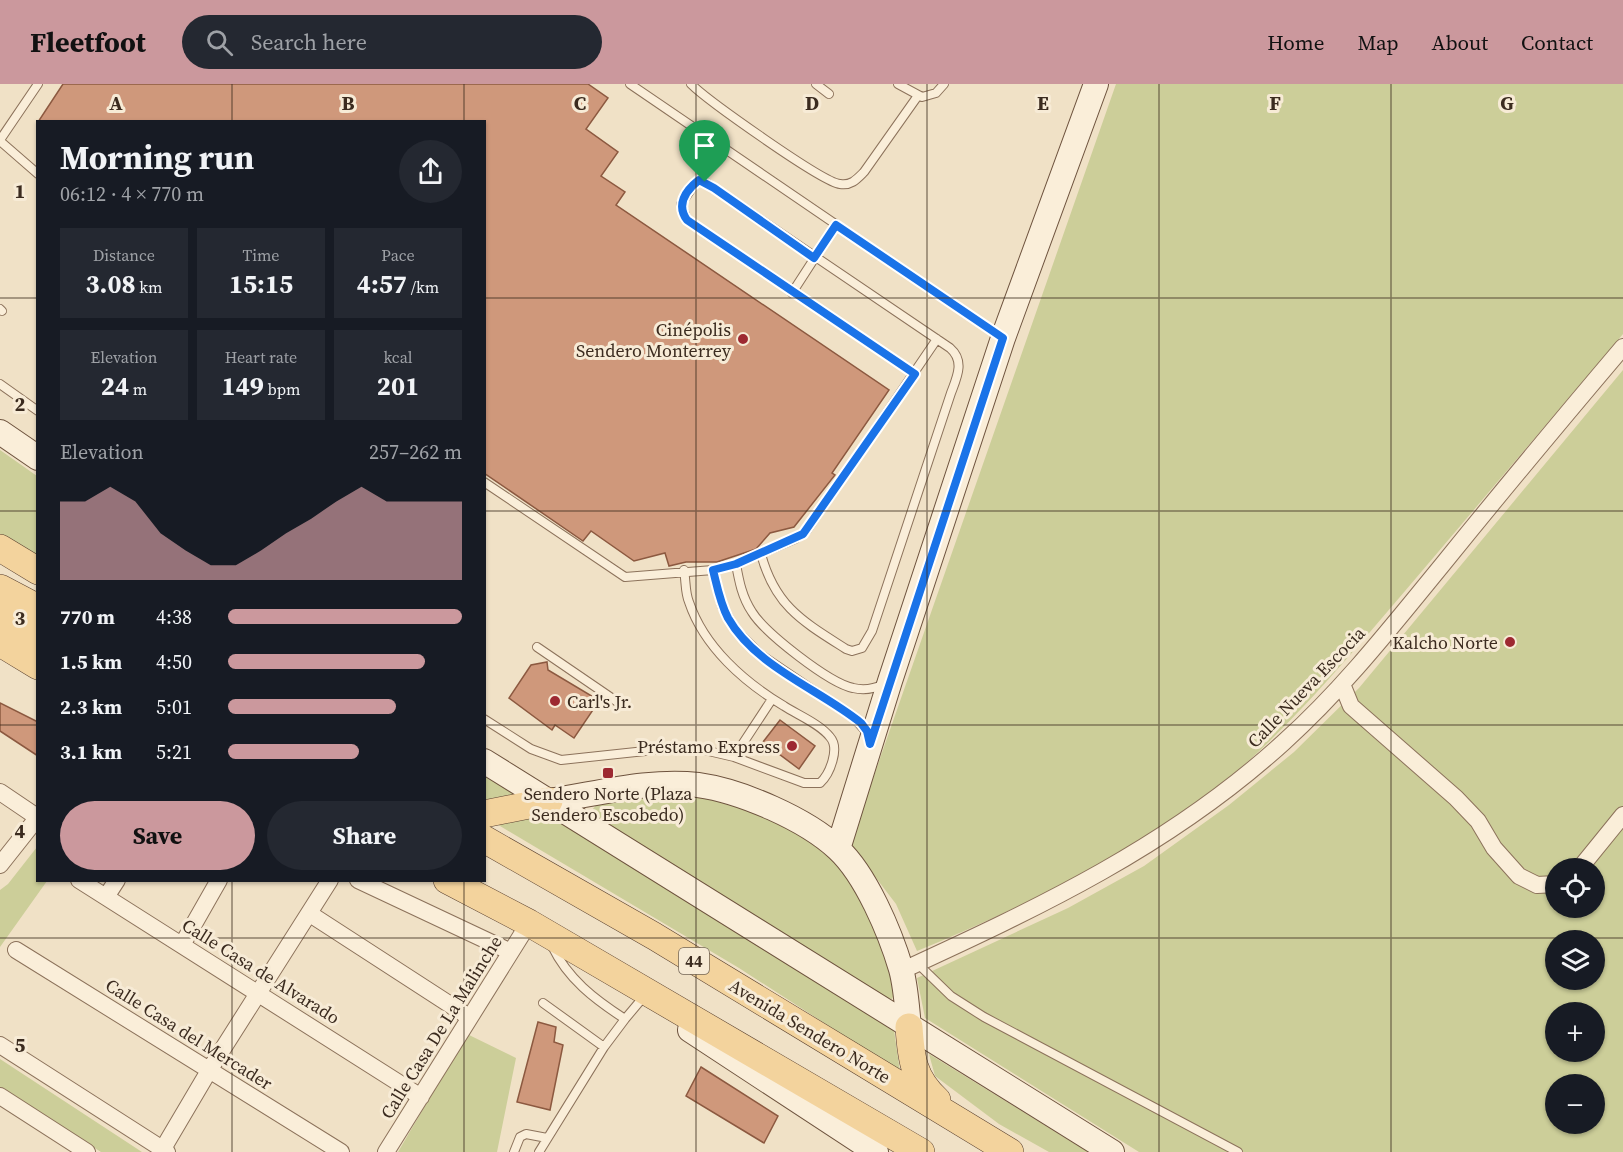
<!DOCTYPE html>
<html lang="en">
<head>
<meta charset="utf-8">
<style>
	:root { --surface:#171b24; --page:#242831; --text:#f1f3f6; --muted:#9ea1a6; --accent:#cb989d }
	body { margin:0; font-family:"Source Serif 4",serif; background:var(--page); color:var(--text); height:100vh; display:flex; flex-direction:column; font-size:22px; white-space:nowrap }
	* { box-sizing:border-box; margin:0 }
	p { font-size:20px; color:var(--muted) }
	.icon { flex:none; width:33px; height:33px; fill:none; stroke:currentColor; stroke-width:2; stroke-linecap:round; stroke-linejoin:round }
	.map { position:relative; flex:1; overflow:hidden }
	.details { position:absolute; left:36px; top:36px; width:450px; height:762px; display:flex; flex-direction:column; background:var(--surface); border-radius:0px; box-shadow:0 2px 4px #0004 }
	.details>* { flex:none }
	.buttons { position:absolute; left:1545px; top:774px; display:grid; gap:12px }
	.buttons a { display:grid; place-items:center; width:60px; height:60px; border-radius:50%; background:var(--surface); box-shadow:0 2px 4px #0004; font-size:30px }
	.pin { position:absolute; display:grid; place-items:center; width:51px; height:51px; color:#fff; margin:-62px -26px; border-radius:50% 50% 50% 0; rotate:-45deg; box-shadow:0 0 6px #0007 }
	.pin .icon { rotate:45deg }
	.round { display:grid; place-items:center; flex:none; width:63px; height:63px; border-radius:32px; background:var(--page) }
	.summary { display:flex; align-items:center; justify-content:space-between; height:102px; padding:0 24px }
	h1 { font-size:33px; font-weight:700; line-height:45px }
	.stats { display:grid; grid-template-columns:repeat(3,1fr); gap:9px; height:102px; padding:6px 24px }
	.stats div { display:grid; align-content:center; border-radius:0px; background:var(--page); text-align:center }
	.stats b { font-size:26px; font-weight:700 }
	.stats small { font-size:16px; font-weight:400 }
	.stats p { font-size:16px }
	.chart { height:168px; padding:12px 24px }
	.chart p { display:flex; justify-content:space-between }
	.chart svg { width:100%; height:108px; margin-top:6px; fill:var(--accent); opacity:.7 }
	.action { display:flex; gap:12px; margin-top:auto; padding:12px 24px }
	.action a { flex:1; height:69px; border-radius:36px; background:var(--accent); color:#111; font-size:24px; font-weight:700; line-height:69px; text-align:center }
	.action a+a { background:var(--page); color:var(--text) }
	ul { padding:0 24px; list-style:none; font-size:20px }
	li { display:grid; grid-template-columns:96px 72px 1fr; align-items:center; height:45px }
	li i { height:15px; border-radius:8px; background:var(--accent) }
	header { display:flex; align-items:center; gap:36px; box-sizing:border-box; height:84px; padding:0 30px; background:var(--accent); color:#111 }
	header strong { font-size:28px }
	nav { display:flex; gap:33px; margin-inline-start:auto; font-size:21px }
	.search { width:420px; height:54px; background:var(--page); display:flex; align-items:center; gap:15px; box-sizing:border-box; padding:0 21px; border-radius:33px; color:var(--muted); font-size:22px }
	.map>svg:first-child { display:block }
	.green { fill:#ccce99; fill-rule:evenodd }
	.building { fill:#cf987b; stroke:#8c5940; stroke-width:1.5 }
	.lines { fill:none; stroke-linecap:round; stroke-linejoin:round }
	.lane-casing { stroke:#8c725b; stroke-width:10 }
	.street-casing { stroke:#8c725b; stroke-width:18 }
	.secondary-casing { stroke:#6e533e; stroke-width:26 }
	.primary-casing { stroke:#5a402f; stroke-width:28 }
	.lane { stroke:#faeed9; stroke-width:8 }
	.street { stroke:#faeed9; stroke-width:16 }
	.secondary { stroke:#faeed9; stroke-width:24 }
	.primary { stroke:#f3d39d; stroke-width:27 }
	.route-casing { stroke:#fff; stroke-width:12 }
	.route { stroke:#1a73e8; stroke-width:8 }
	.grid { fill:none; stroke:#3b2b1f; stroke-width:1.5; stroke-opacity:0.55 }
	.poi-dot { fill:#9d2931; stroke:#f7ebd6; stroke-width:2 }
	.labels { text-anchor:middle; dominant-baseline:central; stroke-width:6; stroke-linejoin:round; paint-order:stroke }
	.shield { fill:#f7ebd6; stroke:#736556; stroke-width:1.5 }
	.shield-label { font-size:16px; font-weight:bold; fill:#3b2b1f }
	.poi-label { font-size:18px; fill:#3b2b1f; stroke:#f7ebd6; text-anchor:end }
	.street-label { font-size:18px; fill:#3b2b1f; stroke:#f7ebd6 }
	.grid-label { font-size:20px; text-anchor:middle; font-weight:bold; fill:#3b2b1f; stroke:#f7ebd6; stroke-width:6; stroke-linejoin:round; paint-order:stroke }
</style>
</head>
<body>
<header>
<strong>Fleetfoot</strong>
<div class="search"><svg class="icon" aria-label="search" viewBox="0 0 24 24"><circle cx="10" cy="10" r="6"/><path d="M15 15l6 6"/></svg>Search here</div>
<nav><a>Home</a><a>Map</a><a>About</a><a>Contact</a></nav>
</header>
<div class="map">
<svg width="1623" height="1068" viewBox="0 0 1623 1068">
	<rect width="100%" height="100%" fill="#f0e1c6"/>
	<path class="green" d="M1116,0h507v250c-67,79 -134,158 -201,237 -53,62 -107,128 -167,184 -91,84 -224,149 -338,196l-21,-47 -46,-60z
		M1623,286v782h-484l-214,-134 -8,-40 151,-70 76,-42 85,-61 65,-53 65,-64zM1556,784h38v40h-38zM1556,856h38v40h-38zM1556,928h38v40h-38zM1556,1000h38v40h-38z
		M0,366l37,26v85l-37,-22z
		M484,689l42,28 -41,6z
		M669,710c81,8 154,32 195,107 14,25 22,63 31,91l-3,7 -9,-2 -287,-180 -4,-7 6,-7z
		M542,727l352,219 6,42 -161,-104 -249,-148z
		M37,763l1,33 9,1 -47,66v-57l8,-6z
		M467,950l49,24 -19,94h-99z
		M929,970l159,98h-39l-50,-28 -64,-48z
		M0,975l142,93h-41l-101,-64z"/>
	<path class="building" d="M63,0h525l20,14 -22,31 32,23 -17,24 24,16 -9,13 273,185 -57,83 3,2 -41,52 -24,6 -14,16 -39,13h-31l-17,4 -4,-13 -31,8 -43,-30 -8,10 -99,-68v-351h-446z
		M547,578l1,8 47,28 2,6 -23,34 -19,-13 -3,5 -43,-32 22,-33z
		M0,619l38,19v34l-38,-25z
		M780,636l35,26 -16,23 -36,-27z
		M538,938l18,5 -2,15 9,3 -13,65 -33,-8z
		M701,983l77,49 -14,27 -78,-47z"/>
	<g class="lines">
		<g class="lane-casing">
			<path id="lane" d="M630,0l371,253
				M691,0c16,16 131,98 149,100 11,2 17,-5 24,-12l53,-75
				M816,0l13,10
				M898,0l24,13 14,-4 8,-9
				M0,56l38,-56
				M0,57l38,33
				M792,209l44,-68
				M0,225l2,2
				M0,300l38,27
				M484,398l141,95 88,-7 23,-6 59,-25 12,-9 130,-191
				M761,470c14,52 41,67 85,95l6,2 10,-3 10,-17 79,-238c6,-16 14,-32 -1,-45l-245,-166h-9l-15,22 6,16 228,154
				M736,480c3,17 6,33 16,48 13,21 77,71 101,76 12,3 21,1 31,-4
				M713,486l9,36 14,24 25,25 93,63 15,17
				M537,563l79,54
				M484,635l47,30 30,11 103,-11 40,1 30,7 70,26h16c10,-9 20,-35 10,-46 -10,-13 -32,-22 -46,-31 -40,-24 -80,-59 -95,-104 -4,-9 -3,-21 -5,-32
				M734,673l38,-58
				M552,862c16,33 42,53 73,73l21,-25
				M918,880l33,32 33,21 254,135
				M543,919l61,44
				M514,1068l6,-15 6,-3 21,4
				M539,1068l65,-105 21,-28"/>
		</g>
		<g class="street-casing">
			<path id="street" d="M1342,600l9,22 105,92 22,23 16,27 25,28 18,9 19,-1
				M0,708l37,25
				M0,781l38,-48
				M1580,784l43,-53
				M79,796l342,217
				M358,796l151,71
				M106,813l11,-17
				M310,830l159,103
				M182,861l37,-65
				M16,866l325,202
				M901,887c139,-64 269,-125 383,-229 59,-53 109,-117 159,-178 59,-73 119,-145 180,-217
				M0,961l167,107
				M0,1012l87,56
				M161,1068l49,-83 120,-189
				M386,1068l143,-229"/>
		</g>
		<g class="secondary-casing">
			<path id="secondary" d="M0,348l38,26
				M484,677l628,391
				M549,717c48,-7 101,-22 149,-16 43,6 108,34 140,64 28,26 52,83 63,120 5,18 6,39 8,58
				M838,765l52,-168 113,-343 93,-254
				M690,946l186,122"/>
		</g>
		<g class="primary-casing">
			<path id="primary" d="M0,464l38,23
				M0,504l38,20
				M0,531l38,24
				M0,559l38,23
				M484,730l65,-13
				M484,755l170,97 356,216
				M447,796l82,43 392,229
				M909,943c2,31 4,51 28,73"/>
		</g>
		<use href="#lane" class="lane"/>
		<use href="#street" class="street"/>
		<use href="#secondary" class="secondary"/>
		<use href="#primary" class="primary"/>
	</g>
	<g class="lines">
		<g class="route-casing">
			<path id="route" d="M699,96l15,8 100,70 22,-33 167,113 -133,406 -3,-13 -6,-8c-42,-34 -105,-56 -133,-105 -8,-15 -11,-32 -15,-48l23,-6 67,-30 112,-160 -228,-154c-11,-15 -2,-29 12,-40z"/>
		</g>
		<use href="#route" class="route"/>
	</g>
	<path class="grid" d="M232,0v38M464,0v38M696,0v1068M927,0v1068M1159,0v1068M1391,0v1068M0,214h38M484,214h1139M0,427h38M484,427h1139M0,641h38M484,641h1139M232,796v272M464,796v272M0,854h1623"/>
	<g class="poi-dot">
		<circle cx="743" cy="255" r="6"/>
		<circle cx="1510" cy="558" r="6"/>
		<circle cx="555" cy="617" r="6"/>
		<circle cx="792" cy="662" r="6"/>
		<rect x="602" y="683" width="12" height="12" rx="3"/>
	</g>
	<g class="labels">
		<rect class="shield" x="679" y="864" width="30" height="26" rx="4.5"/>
		<g class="shield-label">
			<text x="694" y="877">44</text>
		</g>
		<g class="poi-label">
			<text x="731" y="245">Cinépolis<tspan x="731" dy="21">Sendero Monterrey</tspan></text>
			<text x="1498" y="558">Kalcho Norte</text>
			<text x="567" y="617" text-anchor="start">Carl's Jr.</text>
			<text x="780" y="662">Préstamo Express</text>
			<text x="608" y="709" text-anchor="middle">Sendero Norte (Plaza<tspan x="608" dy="21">Sendero Escobedo)</tspan></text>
		</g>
		<g class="street-label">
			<text transform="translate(1306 603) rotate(-46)">Calle Nueva Escocia</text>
			<text transform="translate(261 887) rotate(32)">Calle Casa de Alvarado</text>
			<text transform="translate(441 943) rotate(-58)">Calle Casa De La Malinche</text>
			<text transform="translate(810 947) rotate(31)">Avenida Sendero Norte</text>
			<text transform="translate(189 950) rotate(32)">Calle Casa del Mercader</text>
		</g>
	</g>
	<g class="grid-label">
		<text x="116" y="26">A</text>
		<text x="348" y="26">B</text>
		<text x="580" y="26">C</text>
		<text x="812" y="26">D</text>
		<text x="1043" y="26">E</text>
		<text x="1275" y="26">F</text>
		<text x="1507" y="26">G</text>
		<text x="20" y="114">1</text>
		<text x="20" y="327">2</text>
		<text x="20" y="541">3</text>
		<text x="20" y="754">4</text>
		<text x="20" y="968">5</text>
	</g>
</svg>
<div class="buttons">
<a><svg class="icon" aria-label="locate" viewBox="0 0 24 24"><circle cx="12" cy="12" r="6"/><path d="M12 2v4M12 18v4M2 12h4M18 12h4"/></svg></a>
<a><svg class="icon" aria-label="layers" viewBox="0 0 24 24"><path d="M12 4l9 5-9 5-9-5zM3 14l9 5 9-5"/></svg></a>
<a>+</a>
<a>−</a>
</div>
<div class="pin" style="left:705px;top:98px;background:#1e9e55"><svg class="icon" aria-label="arrive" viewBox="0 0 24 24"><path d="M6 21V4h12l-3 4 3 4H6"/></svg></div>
<section class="details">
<div class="summary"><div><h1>Morning run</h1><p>06:12 · 4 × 770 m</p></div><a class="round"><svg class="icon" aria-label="share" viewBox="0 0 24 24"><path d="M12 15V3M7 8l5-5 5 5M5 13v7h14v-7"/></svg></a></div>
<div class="stats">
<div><p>Distance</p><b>3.08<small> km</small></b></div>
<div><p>Time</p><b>15:15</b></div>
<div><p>Pace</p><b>4:57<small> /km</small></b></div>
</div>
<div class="stats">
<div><p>Elevation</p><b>24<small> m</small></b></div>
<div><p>Heart rate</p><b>149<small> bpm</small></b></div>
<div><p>kcal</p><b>201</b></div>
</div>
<div class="chart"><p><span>Elevation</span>257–262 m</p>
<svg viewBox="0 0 160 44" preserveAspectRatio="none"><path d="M0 44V12L10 12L20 6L30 12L40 25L50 32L60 38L70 38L80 32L90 25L100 19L110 12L120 6L130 12L140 12L150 12L160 12V44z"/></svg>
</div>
<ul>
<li><b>770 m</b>4:38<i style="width:100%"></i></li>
<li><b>1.5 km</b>4:50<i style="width:84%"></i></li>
<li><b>2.3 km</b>5:01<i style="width:72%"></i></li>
<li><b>3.1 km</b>5:21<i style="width:56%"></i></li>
</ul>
<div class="action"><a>Save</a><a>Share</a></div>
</section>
</div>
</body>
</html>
